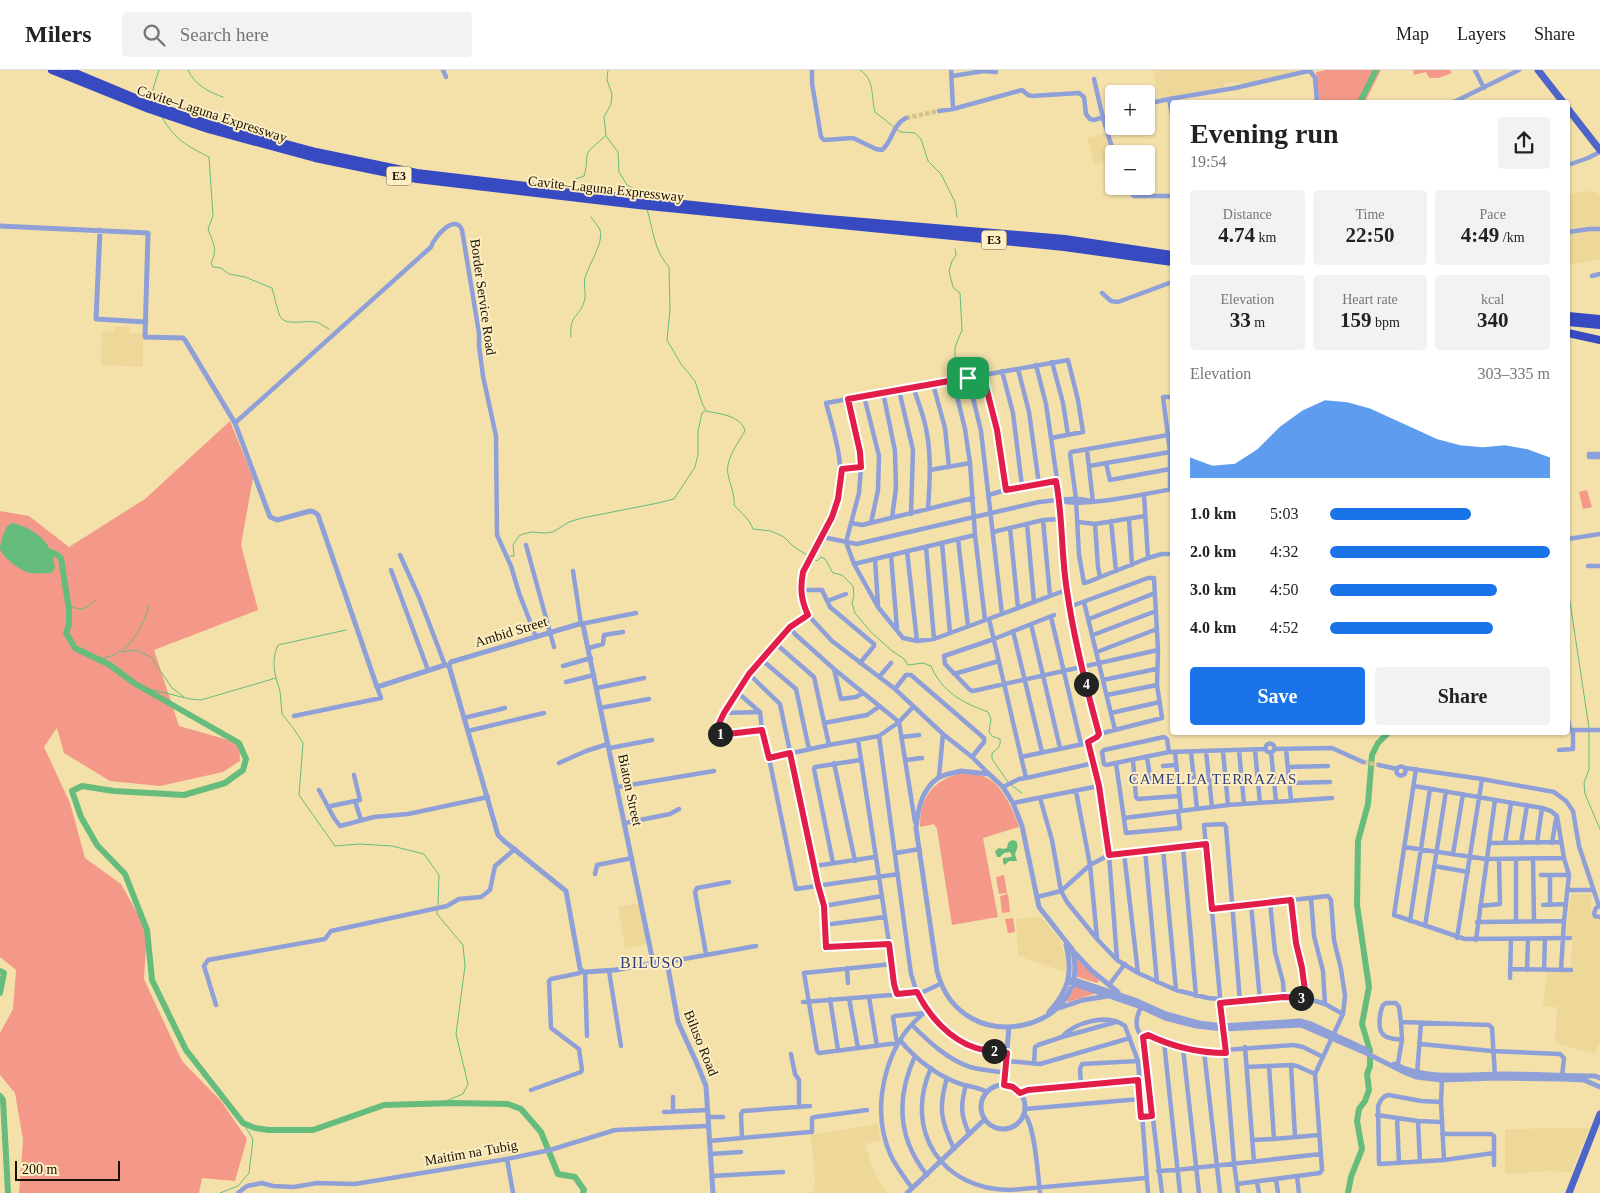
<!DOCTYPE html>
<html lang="en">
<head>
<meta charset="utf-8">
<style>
	:root { --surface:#fff; --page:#f2f2f2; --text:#222; --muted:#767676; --line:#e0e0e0; --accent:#1a73e8 }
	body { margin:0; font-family:"Times New Roman",serif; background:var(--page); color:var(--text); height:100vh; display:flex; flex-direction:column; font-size:19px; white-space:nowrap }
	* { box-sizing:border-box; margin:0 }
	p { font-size:16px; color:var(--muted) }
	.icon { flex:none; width:28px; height:28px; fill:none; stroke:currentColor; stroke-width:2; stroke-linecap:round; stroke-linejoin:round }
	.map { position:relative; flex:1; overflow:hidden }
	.details { position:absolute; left:1170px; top:30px; width:400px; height:635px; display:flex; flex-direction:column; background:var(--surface); border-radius:5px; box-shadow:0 1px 4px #0004 }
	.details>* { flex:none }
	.tools { position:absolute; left:1105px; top:15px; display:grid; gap:10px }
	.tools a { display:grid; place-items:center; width:50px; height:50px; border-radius:5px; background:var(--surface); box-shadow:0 1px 4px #0004; font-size:25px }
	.scale { position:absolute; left:15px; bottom:12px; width:105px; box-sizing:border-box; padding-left:5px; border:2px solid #191200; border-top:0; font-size:14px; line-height:18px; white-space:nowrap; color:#191200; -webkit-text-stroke:4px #feeec3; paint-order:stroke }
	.pin { position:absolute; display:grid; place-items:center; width:42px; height:42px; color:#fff; margin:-21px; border-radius:10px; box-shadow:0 2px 8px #0006 }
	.km { position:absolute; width:25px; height:25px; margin:-12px; border-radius:50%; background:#222; color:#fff; font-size:14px; line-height:25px; text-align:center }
	.round { display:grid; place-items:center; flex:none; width:52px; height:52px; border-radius:5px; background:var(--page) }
	.summary { display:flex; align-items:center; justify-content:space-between; height:85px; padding:0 20px }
	h1 { font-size:28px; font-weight:700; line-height:38px }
	.metrics { display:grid; grid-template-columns:repeat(3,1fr); gap:8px; height:85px; padding:5px 20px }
	.metrics div { display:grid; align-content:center; border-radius:5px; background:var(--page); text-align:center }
	.metrics b { font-size:21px; font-weight:700 }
	.metrics small { font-size:14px; font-weight:400 }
	.metrics p { font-size:14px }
	.chart { height:140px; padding:10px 20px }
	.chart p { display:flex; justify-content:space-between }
	.chart svg { width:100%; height:90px; margin-top:5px; fill:var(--accent); opacity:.7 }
	.button { display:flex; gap:10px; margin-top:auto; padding:10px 20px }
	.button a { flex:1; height:58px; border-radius:5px; background:var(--accent); color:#fff; font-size:20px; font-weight:700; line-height:58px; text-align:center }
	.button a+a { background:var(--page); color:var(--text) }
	ul { padding:0 20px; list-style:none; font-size:16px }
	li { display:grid; grid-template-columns:80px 60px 1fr; align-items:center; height:38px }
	li i { height:12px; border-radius:6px; background:var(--accent) }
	header { display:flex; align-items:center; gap:30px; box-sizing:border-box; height:70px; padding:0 25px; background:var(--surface); border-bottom:1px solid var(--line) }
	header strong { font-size:24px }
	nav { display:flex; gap:28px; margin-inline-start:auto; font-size:18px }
	.search { width:350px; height:45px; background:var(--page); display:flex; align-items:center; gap:12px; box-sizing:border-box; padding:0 18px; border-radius:5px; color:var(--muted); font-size:19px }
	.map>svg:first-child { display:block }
	.built { fill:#edd799 }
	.green { fill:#f49989 }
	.water { fill:#65bc7c }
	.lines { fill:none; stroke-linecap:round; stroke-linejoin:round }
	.stream { stroke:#65bc7c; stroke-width:1 }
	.river { stroke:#65bc7c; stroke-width:6 }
	.minor-tunnel { stroke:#d3c290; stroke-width:4.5; stroke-dasharray:4.5 2; stroke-linecap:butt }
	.minor { stroke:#8fa0d8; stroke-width:4.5 }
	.tertiary { stroke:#8fa0d8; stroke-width:5 }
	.primary { stroke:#4d64c8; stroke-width:7 }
	.motorway { stroke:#384ac1; stroke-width:8 }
	.route-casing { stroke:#fff; stroke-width:10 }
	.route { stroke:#e11d48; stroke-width:6 }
	.labels { text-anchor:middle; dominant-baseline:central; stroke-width:4; stroke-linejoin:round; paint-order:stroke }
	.shield { fill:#feeec3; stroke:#5e543a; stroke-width:1 }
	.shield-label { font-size:12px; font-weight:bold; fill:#191200 }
	.street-label { font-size:14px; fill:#191200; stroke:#feeec3 }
	.neighbourhood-label { font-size:15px; letter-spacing:1px; fill:#32407b; stroke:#feeec3 }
	.quarter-label { font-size:16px; letter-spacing:1px; fill:#32407b; stroke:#feeec3 }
</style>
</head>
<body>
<header>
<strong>Milers</strong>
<div class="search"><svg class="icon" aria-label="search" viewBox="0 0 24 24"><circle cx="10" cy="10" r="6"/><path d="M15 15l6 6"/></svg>Search here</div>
<nav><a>Map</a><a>Layers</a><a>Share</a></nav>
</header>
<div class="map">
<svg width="1600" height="1123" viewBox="0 0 1600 1123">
	<rect width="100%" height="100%" fill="#f4e1aa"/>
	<path class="built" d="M1153,0h153l-64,14 -4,-2 -14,2v4l-62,10 -4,-3z
		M1107,63l6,20 1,7 -20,5 -7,-27z
		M1589,121l8,2 3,4v62l-32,6v-71z
		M114,256l16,1v6h13v34l-42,-2 1,-34 12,1z
		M1571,824h21l-2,20 10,5v121l-5,14 -40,-11 2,-36 -14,-1 4,-34h24l1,-31 -6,-9z
		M640,833l7,41 -22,4 -7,-41z
		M1041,847l19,22 5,19 1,14 -48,-16 -2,-37z
		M878,1054l3,16 -16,4 5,17 8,19 10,13h-81l7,-1 1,-12 -4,-45z
		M1589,1058l-18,45 -20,-2 -46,3v-45z"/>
	<path class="green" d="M1326,0h55l-16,32h-47l-2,-30z
		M1413,0h37l2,3 -14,5h-9l-3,-6 -12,3z
		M230,351l23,57 -12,67 17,65 -104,40 25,76 60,17 1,18 -17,11 -63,14 -50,-5 -46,-28 -7,-25 -13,19 26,56 15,55 36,26 26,46 -3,49 38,82 39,40 26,38 -12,42 -33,-3 -3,15h-180l4,-53 -8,-47 -15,-18v-42l13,-24 3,-39 -16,-13v-446l29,5 40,31 76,-48z
		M1587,420l5,17 -9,2 -4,-17z
		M961,703c8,1 17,1 24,4 18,8 28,33 34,50l-36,11 15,79 -46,8 -15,-96 -3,-5 -14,3c0,-31 13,-46 41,-54z
		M1004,805l3,18 -8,1 -3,-17z
		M1008,824l2,18 -8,1 -2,-17z
		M1013,848l2,14 -7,1 -3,-14z
		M1077,889l21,20 1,2 -2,2 -22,-7 1,-16z
		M1074,915l20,7v2l-26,8 -2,-3z"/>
	<path class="water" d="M13,453c14,3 33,14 38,29 2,5 3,11 4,16 -4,7 -6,5 -13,5 -4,0 -8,1 -12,0 -8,-1 -28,-16 -30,-24 0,-8 4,-16 7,-23z
		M1012,770l4,1c3,5 1,8 -1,13l2,7h-8l-4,4 -2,-2v-5l8,-1 1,-1 -2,-4 -6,1 -4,4h-3l-2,-6 4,-3 5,1 3,-1 1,-5z"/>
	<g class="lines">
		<path class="stream" d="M188,0c6,14 20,22 35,27
			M608,0l-1,10 5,14 -1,10 -7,13 2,19 12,16 1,20 5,8 3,5 15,8 1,2
			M860,0c15,9 11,27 15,42l19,15
			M155,32l-2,-13 6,-19
			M162,47c12,22 25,29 47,40l4,59 -5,13c5,14 10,20 3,34l2,4 8,1 8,6 16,3 27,11c2,6 6,26 9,30 7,8 25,2 35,4 4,1 9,5 13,7
			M897,60l4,2 14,1 6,6 7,22 13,13 14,28 2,15
			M576,109l8,-3c3,-9 2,-14 3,-21 3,-8 13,-13 18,-19
			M647,139c6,20 7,42 22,58l1,42 -3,31 14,24 14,17 7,22 4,8c13,3 35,4 39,20 -7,12 -20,29 -17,43 2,11 7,21 6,31 8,9 15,13 19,24l18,2 13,6 10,10 23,14 4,-4 4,2 8,14 9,2 11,11 1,9 -2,8 3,10 16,19 20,18 13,9 4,6 15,-2 8,3c11,26 32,37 57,46l3,7 -2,13 3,4 8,3c1,7 -2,10 -8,14v6l16,23
			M571,267c-2,-23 8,-19 13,-35 3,-8 -1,-16 1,-24 3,-12 19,-35 15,-48 -2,-4 -6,-9 -9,-13
			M955,288v-11l7,-17 -2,-37 -7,-6 -4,-16 3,-10 4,-6 -1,-6
			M510,486h4l-1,-11 6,-9 4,-2 9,-2 13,1 8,-1 16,-10 13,-4 76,-15 16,-4 21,-32 3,-13v-23l4,-18 3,-2
			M1568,527l2,5 19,126
			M68,535c14,7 17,4 28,-5
			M122,582l15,-2 14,7 21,31 12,9
			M97,589c30,-2 44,-27 52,-53
			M276,608l4,13 2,23 12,15 9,14 -4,52 36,51 24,-2 33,2 32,8 15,21 -1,30
			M141,617l49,12 11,1 75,-22c-3,-12 -3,-21 2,-33l68,-15
			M1589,662v37l-5,14 1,11 15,35
			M1011,715l11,8
			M437,841v3l26,31 2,21 -9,68 12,50 -5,10 -22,9
			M220,1123l18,-7 11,-13 4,-34 -10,-16"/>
		<path class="river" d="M1360,32l16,-32
			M50,489l1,-7 5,2 5,4 8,52v14l-3,9 9,15 35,17 24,18 105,60 7,16 -3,11 -18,13 -41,12 -70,-4 -32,-5 -10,5 9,26 16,28 28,29 22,56 5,50 34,70 57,73 12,5 14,2h44l71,-25 69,-2 55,1 13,5 20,23 17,42 17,3 9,13 -1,3
			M0,901l4,2 -4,20
			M1370,981l-8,-27 7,-37 -12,-82 1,-64 10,-37 4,-49 6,-12 11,-11
			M0,1026l3,4 5,93
			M1348,1123l3,-16 11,-28 -5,-28 2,-12 6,-8 4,-11 -2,-16 3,-8v-8"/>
		<path class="minor-tunnel" d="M906,48l33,-7
			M1363,692l16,3"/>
		<path class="minor" d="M443,0l3,7
			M812,0v13l9,54 3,3 29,-2 23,11 6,1c11,-9 10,-25 24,-32
			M951,0l2,39
			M1475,0l9,18
			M952,6l32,-5 12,1
			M1094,9l9,39 11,36
			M1113,22l1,3
			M1169,29l3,15
			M1454,32l65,-32
			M1146,34l23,-5 66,-11 73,-17 3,1 4,6 2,24
			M939,41l14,-2 69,-19 6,5 4,1 47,-3 5,4 2,17 4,5 4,1 20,-6
			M1568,95l20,-7 12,-6
			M1128,116l1,5 5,5h38
			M1568,162l21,-3h11
			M1592,206l8,-2
			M1102,223l9,8 7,1 54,-20
			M1052,292l11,41 5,32
			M1036,295l10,39 5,34 9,62v19l6,71 15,77 18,67 -2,3 -9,6 11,43
			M1018,299l11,43 10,72
			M1002,301l11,42 9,73
			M983,305l14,55 8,60
			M968,307l13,54 21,183 64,-24
			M953,310l12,49 5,34 5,72 10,85
			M933,314l12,44 4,39
			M913,317c4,11 8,22 11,33 8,29 6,60 4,89
			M899,320l14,60 -2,64
			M883,322l12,59 1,37 -4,30
			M864,326l15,60 -1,34 -7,33
			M848,329l12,53 1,15 -2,26 -13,49 8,22 24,43 25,31 14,3 17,-2 68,-25
			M235,353l196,-176c3,-10 24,-34 31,-17l17,103v13l4,30 13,60 1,99 14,31 8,27 17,44
			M1168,365l-97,17 -1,2 6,45 3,56 5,28 4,-1 60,-24 14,-4h10
			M1087,380l6,52
			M1600,384h-11v3h11
			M1106,393l4,17 60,-11
			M1089,396l81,-14
			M842,399l19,-2
			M930,400l40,-7
			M1170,420v-38l-7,-55h9
			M1144,424l4,64
			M989,425l16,-5 51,-9
			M1060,430c16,9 91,-7 112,-11
			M1129,449l3,46
			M1043,450l7,76
			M1111,451l5,50
			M1078,452l17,2 50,-8
			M851,453l11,2 111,-27
			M1027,454l7,78
			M1095,454l3,43 2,10
			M1010,458l8,80
			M993,462l50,-12 17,-1
			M822,467l35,7 182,-42c16,-1 38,-7 54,0
			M958,469l10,87
			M1568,469l32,-5
			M942,473l8,90
			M526,475l28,102
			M926,477l8,92
			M907,481l10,90
			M400,485l19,42 26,68
			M891,485l6,74
			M875,489l3,46
			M854,494l121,-29
			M1588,496h12
			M391,500l37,100
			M573,501l8,53 55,-11
			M801,520h21l8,17 44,37v2l-14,17
			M827,531l19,-7
			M1084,532l31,128
			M1069,537l79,-29h6l4,72 -1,35 5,33 -63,16
			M1054,545l-60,24 -50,17 1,8 25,26 3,1 185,-41
			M1051,547l30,127
			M989,549l37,159 68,-15
			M1089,549l66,-26
			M1031,554l29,124
			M790,557l5,7 39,35 65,53 16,100
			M1013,561l29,121
			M1093,565l63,-24
			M776,574l38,33 15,68 50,-9 20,-14 14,-15
			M589,578l14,-4 1,-9 19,-3
			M1097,582l60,-23
			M762,590l34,29 13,60
			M563,596l28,-8
			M834,599l7,30 15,-2 7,-4
			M749,604l31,30 38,181 6,21 2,41 63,-3
			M954,604l45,-13
			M879,607l12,-14
			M1103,610l53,-11
			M566,612l28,-7
			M597,618l47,-10
			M895,619l11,-14h5l73,63v4l-12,15
			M737,622l23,20 2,18 7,28 27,131 102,-15
			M1107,625l50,-10
			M600,638l49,-9
			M760,642l-36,1c22,-36 49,-74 84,-98
			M724,643l-10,20 14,1 34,-4
			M1111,643l49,-11
			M294,646l87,-18 -4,-11
			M464,648l41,-10
			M1568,650l2,10
			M824,653l43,-8 13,-9
			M1568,660h32
			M468,661l76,-18
			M879,666l32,238 6,19 12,19 26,26 20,10 32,5
			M902,667l17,-2
			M858,670l39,255
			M1265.5 678a4.5 4.5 0 1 1 9 0a4.5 4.5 0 1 1-9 0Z
			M610,678l42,-8
			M1275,679l57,-1 31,14
			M1286,679l5,51
			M1239,680l5,54
			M1255,680l5,53
			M1559,680l14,-1v-19
			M1206,681l6,56
			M1223,681l5,54
			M1169,682l-2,-13 -3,-2 -60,13 -2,2 2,12 2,1 63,-13 97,-3
			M1175,682l6,59
			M1191,682l6,57
			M1271,682l5,49
			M1021,687l67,-14
			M1147,687l4,26 27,-2
			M769,688l60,-13
			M906,690l16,-2
			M1133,690l3,37 2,2 41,-3
			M559,693l27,-12 22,-7
			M834,693l21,98
			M1116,693l10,70 54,-5 -2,-16
			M1379,695l18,4
			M1163,696l13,-1
			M1396.5 701a4.5 4.5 0 1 1 9 0a4.5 4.5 0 1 1-9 0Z
			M1288,697l40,-1
			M1405,698l77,11 72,13 12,9 7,10 6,35 20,60
			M1416,699l-22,146 71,24 105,-1
			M989,704l-17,-17 -29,-23 -48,-45 -63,-48 -24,-26 -6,-13 -1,-22 2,-8c9,-19 21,-36 29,-55 17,-40 5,-75 -6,-114l242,-43 10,40 5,32 -32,6
			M939,707l4,-43
			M1290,713l40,-1
			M1414,716l128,22 9,3 6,5 7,42 5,17 -5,46 -3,49
			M618,717l96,-16
			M1003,717l16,-8 7,-1
			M319,720l15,28 6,8 34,-9 34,-3 80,-17
			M1076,721l14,74 7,73
			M1040,728l12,42 9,51 6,11 30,37 20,21 21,13 38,17 32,8 12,1
			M355,731l6,19
			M1013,733l86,-17 10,69 8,104
			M331,736l29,-6 -6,-25
			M1124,748l104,-13 104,-7
			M625,753l45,-9 9,-5
			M1489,773l72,-1
			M1505,773l6,-40
			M1521,773l6,-38
			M1537,773l5,-35
			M1552,773l4,-24
			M1183,777l13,149
			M1404,777l82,12 78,-1
			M1163,779l13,141
			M1145,780l12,132
			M896,783l24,-4
			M1124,783l14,120
			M1453,784l10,-60
			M1533,788l1,63
			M833,793l-19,-94 1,-2 45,-7
			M815,796l60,-9
			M1434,796l34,6
			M595,804l2,-9 35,-7
			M1541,805h28
			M1567,820h26
			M1037,827l24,-6 29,-26 19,-10 97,-11
			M1311,828l3,38 9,35 2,33
			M1291,830l5,43 6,25 4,30
			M1270,832l5,50 8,30 1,15
			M1251,834l9,96
			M1543,835l22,-1
			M1550,835v-30
			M824,836l58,-10
			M1480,836l20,-2 -1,-45
			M1600,836l-4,2 -2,5 1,3 5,1
			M1212,839l116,-13 3,4 3,40 7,29 4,27 -2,18 -28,60 7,96 -2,3 -83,11
			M1410,851l20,-132
			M1516,851v-62
			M1477,852l87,-1
			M824,855l61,-8
			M1425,856l21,-135
			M1457,868l25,-159
			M1476,870l19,-140
			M706,884l-11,-62 2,-4 32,-6
			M667,892l89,-16
			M892,894l-88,9 13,78 2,2 79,-10 -2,-5 -3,-21 2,-1 29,-3
			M847,898l1,15
			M1510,899l61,1
			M1527,900l1,-31
			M1544,900l1,-32
			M609,901l12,75
			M585,902l2,64
			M1510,908l1,-39
			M1109,915l16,-21
			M869,927l8,49
			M849,928l9,50
			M830,929l8,51
			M803,932l114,-9 6,-1 17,-8
			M1220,933l64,-6 22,1 19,6 18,10
			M216,935l-12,-39 4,-6 117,-21 6,-8 116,-25 12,-7 22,-2 9,-7 5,-24 20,-17
			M1141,937c-5,10 -7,22 2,30l19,156
			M1116,952l-54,15c13,-15 46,-24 63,-11l13,35 10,132
			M1401,952l-2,-15 -3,-4h-10l-3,2c-3,7 -7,26 2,31 5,3 12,3 17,4
			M912,955c17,17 35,34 58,42 11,3 24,4 35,6
			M1143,967l5,-2c22,10 53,19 78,18
			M900,970c16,20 40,38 64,45 8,2 16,3 23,7
			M1164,972l16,151
			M1420,974l72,7 68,3 4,4 -2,19
			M1245,977l9,115
			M1183,978l16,145
			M1225,980l69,-5 9,2 20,10
			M1204,981l16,142
			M791,984l4,20 4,6v27
			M915,986c-19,42 -18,82 12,119
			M1007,991l33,3 90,-26
			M1034,994l1,-17 3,-2 24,-8
			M1291,995l4,72
			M1269,996l5,73
			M1247,997l44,-2 6,1 18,8
			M931,998c-28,63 11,122 79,122l136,-12
			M1397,999l5,-29 -1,-18 88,3 3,3 3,48
			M1417,1004l4,-51
			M947,1008c-9,30 -6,43 7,71
			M1442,1009l-1,23 3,58
			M966,1015c-6,21 -5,30 3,49
			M1081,1015l-1,-16 2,-5 56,-3
			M531,1020l50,-18 1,-2 -3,-21 -28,-21 -2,-47 2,-2 29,-6 2,-2
			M1020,1023l7,-3 111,-10
			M673,1027v15
			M1441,1032l-20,-1 -32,-6 -4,1 -4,4 -3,6 1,58 65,-4 50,-7
			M1025,1039l115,-10
			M664,1042l44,-2
			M1024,1044c11,9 14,63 16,79
			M1377,1045l41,6 23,1
			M708,1047h15
			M1397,1048l2,45
			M1418,1051l2,41
			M1442,1064h49l3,2v29
			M742,1067l-1,-23 2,-3 67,-5
			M1252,1070l22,-1 45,-4
			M709,1071l101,-9h2v-14l3,-1 52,-7
			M710,1084l31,-2
			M507,1089l6,34
			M1158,1101l18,-1 145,-16
			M712,1106l71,-4
			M1297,1106l2,17
			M1276,1109l2,14
			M1257,1112l2,11
			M912,1118c-7,-10 -15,-20 -21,-32 -21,-47 -7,-111 33,-143
			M238,1123l9,-7 15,-3 11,3 21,1 23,-4 38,1 152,-25 43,-9 65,-20 93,-4
			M1238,1123l-4,-30 -9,-113 -21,-225 20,-1 2,3 14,175"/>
		<path class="tertiary" d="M0,156l148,7 -3,104 38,1 2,2 50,83 35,94 7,3 33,-9 4,1 4,3 59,172 68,-22 4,1
			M100,160l-4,89 50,3
			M449,596l49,169 6,6 62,50 14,77 2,3 3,1 30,-2 50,-9 2,1 11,60 20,44 8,20 7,107
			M449,596l2,-4 128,-38 4,1 70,337
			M961,701l28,3 14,13 10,16 9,23 17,81 33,42c24,81 -111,115 -135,22l-21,-143c2,-18 5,-38 22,-50 6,-4 16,-5 23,-7z
			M1073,881l19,20 26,21
			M1069,908l66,22 31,14 33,9 23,3 78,-5 11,3 56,26
			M1068,912l73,25 24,11 31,8 27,3 78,-4 65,28 40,20 10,4 26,3 53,-2 67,1 22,1 16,7
			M1059,938l24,-8 25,-4
			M1049,942c20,-22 24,-39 17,-67
			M1394,994c34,17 72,10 109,10 31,0 61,2 92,2l5,2
			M1004,1015l5,-58
			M981 1037a22 22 0 1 1 44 0a22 22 0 1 1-44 0Z
			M907,1123l78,-74"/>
		<path class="primary" d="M1538,0l25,32
			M1568,39l32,41
			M1569,1123l31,-79"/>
		<path class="motorway" d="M52,0l97,39 59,20 107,29 102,21 221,26 426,42 108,15
			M68,0l79,33 64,21 105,28 101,21 219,26 180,19 249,21 107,16
			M1568,246l32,3
			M1568,252l32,3
			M1568,263l32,7"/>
	</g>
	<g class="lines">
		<g class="route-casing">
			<path id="route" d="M983,305l14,55 9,60 50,-9c7,36 5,74 11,110 7,49 19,96 32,143l-2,3 -9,5 11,44 10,69 97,-11 6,65 79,-9 5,43 6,25 4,30 -22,-1 -64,6 6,50c-27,0 -55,-7 -78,-18l-5,2 9,79 -11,1 -3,-37 -110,10 -8,3 -7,-6 -9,-2 3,-32c-10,-1 -21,-2 -31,-5 -26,-8 -47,-32 -59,-56l-20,2 -3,-10 -5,-40 -63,3 -2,-41 -6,-21 -28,-132 -21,5 -7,-28 -34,4h-14l10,-21 25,-39 41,-47 18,-12c-7,-15 -8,-26 -5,-43l29,-55 6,-18 4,-30 19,-2 -1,-15 -12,-53z"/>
		</g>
		<use href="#route" class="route"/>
	</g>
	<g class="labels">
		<g class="shield">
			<rect x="386.5" y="96.5" width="25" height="19" rx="4"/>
			<rect x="981.5" y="160.5" width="25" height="19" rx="4"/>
		</g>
		<g class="shield-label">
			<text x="399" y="106">E3</text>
			<text x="994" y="170">E3</text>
		</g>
		<g class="street-label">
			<text transform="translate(212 44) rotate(18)">Cavite–Laguna Expressway</text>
			<text transform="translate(606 119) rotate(6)">Cavite–Laguna Expressway</text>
			<text transform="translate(483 227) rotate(82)">Border Service Road</text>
			<text transform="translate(511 562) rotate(-17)">Ambid Street</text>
			<text transform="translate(630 720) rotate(78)">Biaton Street</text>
			<text transform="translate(701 973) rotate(68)">Biluso Road</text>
			<text transform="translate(471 1083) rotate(-10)">Maitim na Tubig</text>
		</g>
		<g class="neighbourhood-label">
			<text x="1213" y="709">CAMELLA TERRAZAS</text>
		</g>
		<g class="quarter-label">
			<text x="652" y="892">BILUSO</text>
		</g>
	</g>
</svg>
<div class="tools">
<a>+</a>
<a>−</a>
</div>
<div class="scale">200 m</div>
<div class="pin" style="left:968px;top:308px;background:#1e9e55"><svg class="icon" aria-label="arrive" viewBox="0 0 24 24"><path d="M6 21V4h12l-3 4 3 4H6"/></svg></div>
<b class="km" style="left:720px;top:664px">1</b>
<b class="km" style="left:994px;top:981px">2</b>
<b class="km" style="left:1301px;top:928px">3</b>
<b class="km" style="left:1086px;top:614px">4</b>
<section class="details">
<div class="summary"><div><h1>Evening run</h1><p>19:54</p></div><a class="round"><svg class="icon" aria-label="share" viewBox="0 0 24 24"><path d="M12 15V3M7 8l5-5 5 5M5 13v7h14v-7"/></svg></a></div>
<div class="metrics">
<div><p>Distance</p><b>4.74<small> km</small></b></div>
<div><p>Time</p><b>22:50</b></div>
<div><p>Pace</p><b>4:49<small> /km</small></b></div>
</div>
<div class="metrics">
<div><p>Elevation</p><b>33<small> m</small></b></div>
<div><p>Heart rate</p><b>159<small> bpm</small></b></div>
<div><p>kcal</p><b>340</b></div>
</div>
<div class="chart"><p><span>Elevation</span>303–335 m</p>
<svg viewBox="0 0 160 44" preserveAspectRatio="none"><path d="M0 44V34L10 38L20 37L30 30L40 19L50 11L60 6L70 7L80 10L90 15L100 20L110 25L120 28L130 29L140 28L150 30L160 34V44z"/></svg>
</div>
<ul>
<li><b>1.0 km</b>5:03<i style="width:64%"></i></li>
<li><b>2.0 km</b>4:32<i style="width:100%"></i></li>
<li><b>3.0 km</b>4:50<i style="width:76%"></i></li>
<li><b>4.0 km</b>4:52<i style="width:74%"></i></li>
</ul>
<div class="button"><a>Save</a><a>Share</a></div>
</section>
</div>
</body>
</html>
